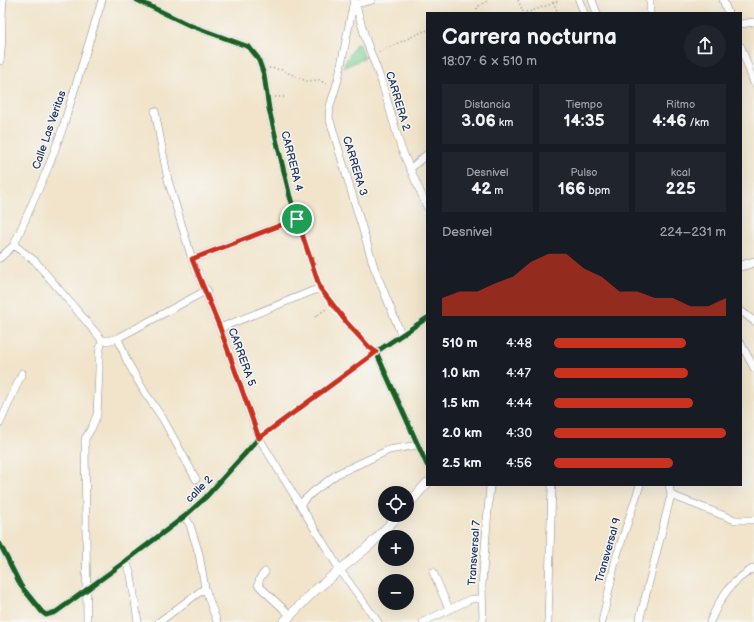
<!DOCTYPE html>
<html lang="es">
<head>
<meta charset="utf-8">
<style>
	:root { --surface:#171b24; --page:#20242c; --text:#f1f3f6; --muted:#9ea1a6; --accent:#c8321e }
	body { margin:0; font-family:"Balsamiq Sans",sans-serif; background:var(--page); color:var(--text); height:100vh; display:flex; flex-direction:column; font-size:15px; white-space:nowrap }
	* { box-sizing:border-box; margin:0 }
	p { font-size:13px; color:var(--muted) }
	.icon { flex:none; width:22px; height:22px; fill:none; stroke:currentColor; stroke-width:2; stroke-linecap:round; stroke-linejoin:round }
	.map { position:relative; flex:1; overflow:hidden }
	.side { position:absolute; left:426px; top:12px; width:316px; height:474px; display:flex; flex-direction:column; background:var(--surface); border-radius:0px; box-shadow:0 4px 16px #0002 }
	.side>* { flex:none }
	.buttons { position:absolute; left:378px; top:486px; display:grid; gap:8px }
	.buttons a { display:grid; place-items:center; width:36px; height:36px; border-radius:50%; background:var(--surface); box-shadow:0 4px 16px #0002; font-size:20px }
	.pin { position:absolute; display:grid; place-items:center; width:34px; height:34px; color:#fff; margin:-17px; border:2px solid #fff; border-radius:50%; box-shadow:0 1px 4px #0007 }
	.round { display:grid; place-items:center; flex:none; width:42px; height:42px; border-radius:21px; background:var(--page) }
	.overview { display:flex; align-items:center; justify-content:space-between; height:68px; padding:0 16px }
	h1 { font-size:22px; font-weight:700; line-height:30px }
	.metrics { display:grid; grid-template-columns:repeat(3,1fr); gap:6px; height:68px; padding:4px 16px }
	.metrics div { display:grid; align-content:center; border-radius:0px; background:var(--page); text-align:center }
	.metrics b { font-size:17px; font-weight:700 }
	.metrics small { font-size:11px; font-weight:400 }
	.metrics p { font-size:11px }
	.chart { height:112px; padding:8px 16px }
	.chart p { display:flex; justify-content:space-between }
	.chart svg { width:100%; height:72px; margin-top:4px; fill:var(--accent); opacity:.7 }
	ul { padding:0 16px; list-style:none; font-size:13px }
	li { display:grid; grid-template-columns:64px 48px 1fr; align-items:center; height:30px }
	li i { height:10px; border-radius:5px; background:var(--accent) }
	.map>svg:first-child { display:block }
	.green { fill:#79d095; stroke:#4a807a }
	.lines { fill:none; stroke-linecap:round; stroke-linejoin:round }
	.street-casing { stroke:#868a94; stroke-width:8 }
	.secondary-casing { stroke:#868a94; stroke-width:10 }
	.path { stroke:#868a94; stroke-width:1.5; stroke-dasharray:1 3; stroke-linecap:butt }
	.street { stroke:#fff; stroke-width:7 }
	.secondary { stroke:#fff; stroke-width:9 }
	.cycleway-casing { stroke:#f6f6f2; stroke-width:8 }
	.cycleway { stroke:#1b5e20; stroke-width:5 }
	.route-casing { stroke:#fff; stroke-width:8 }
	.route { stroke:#c8321e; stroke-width:5 }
	.labels { text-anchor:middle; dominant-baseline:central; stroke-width:3; stroke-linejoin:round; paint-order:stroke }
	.street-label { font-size:11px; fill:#1b2f5e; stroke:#f6f6f2 }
</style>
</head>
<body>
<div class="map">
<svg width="754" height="622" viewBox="0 0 754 622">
	<rect width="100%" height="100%" fill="#f6f6f2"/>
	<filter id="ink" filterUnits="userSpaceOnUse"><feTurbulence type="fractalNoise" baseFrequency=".025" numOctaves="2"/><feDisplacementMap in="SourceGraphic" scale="8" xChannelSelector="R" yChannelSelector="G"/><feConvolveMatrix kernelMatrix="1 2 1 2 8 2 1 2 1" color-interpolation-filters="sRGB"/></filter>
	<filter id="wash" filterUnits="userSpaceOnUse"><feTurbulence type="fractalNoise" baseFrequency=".012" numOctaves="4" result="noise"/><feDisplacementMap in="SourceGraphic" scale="16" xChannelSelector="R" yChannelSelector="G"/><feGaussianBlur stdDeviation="0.9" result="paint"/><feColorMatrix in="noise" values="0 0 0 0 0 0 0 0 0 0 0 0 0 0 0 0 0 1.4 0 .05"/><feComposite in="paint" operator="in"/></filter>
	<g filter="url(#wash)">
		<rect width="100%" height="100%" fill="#f1e4cb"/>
		<path class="green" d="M356,44h4l4,14 -19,9h-2z"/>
	</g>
	<g filter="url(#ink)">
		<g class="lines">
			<g class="street-casing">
				<path id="street" d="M137,0l52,25 60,22 9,11 6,17 5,34 21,88 30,91 27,35 22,24 7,5 51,113
					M354,0l-16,80 -8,26 -1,11 45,150 27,67
					M579,0l5,13
					M592,0l5,13
					M723,0l5,13
					M355,2l11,38 16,43 19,65 26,59
					M356,4l16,-4
					M650,13v-13
					M741,24l13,-2
					M741,47l13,36
					M0,61c3,-20 1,-41 3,-61
					M155,111l13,69 24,79 28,69 39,110 81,132 38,52
					M410,169l17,-15
					M14,245l21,16 67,79 5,1 11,-3 89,-48
					M0,258l14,-13 36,-82 13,-36 39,-127
					M192,259l105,-40
					M741,311l13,10
					M220,328l100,-40
					M118,338l9,23 17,30 19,28 33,60
					M741,344l13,24
					M0,423l22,-50
					M669,485l2,10 64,25h19
					M300,504l13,-12 24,-18 52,-24 29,-5
					M185,516l5,9 9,29 6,34 12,34
					M0,544l21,42 21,26 4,3 10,-3 70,-51 59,-45 21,-19 53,-59 117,-86 51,-34
					M126,561l5,14 7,47
					M265,572l-5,6 -2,7 32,30
					M433,572l16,37
					M87,622l-2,-183 6,-10 6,-14 2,-45v-16l3,-14
					M159,622l46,-34
					M423,622l48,-23h11
					M483,622l-1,-37 8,-100
					M548,622l4,-137
					M602,622l14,-64 24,-73
					M639,622l32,-127
					M710,622c11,-26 20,-40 44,-54"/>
			</g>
			<g class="secondary-casing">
				<path id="secondary" d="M741,266l13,-4
					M407,506l20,-23
					M284,622l29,-30 57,-47 29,-30"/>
			</g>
			<path class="path" d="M518,0l5,12h6l30,-11
				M553,2l5,11
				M477,13v-6l12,-7
				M379,52l47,-22 1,1
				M269,68l13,2 24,11 13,-1 10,5
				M275,97h12
				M315,317l11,-8"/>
			<use href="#street" class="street"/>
			<use href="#secondary" class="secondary"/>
			<g class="cycleway-casing">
				<path id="cycleway" d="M137,0l52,25 60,22 9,11 6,17 5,34 21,88 30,91 27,35 22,24 7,5 51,113
					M0,544l21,42 21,26 4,3 10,-3 70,-51 59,-45 21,-19 53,-59 117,-86 51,-34"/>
			</g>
			<use href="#cycleway" class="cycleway"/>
		</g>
	</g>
	<g class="lines" filter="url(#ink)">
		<g class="route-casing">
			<path id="route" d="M297,219l23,69 27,35 22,24 7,5 -117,86 -39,-110 -28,-69z"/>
		</g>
		<use href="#route" class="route"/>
	</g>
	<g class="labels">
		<g class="street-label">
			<text transform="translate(398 101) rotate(73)">CARRERA 2</text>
			<text transform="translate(49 130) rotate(-71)">Calle Las Veritas</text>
			<text transform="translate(292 161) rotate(76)">CARRERA 4</text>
			<text transform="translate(355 166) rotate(73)">CARRERA 3</text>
			<text transform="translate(242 357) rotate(70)">CARRERA 5</text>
			<text transform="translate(199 489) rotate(-45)">calle 2</text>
			<text transform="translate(608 550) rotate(-74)">Transversal 9</text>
			<text transform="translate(474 553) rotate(-86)">Transversal 7</text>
		</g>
	</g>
</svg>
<div class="buttons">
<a><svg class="icon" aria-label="locate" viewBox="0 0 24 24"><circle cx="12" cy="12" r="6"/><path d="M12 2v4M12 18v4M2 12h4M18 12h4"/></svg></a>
<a>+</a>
<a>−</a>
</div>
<div class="pin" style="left:297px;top:219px;background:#1e9e55"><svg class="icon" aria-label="arrive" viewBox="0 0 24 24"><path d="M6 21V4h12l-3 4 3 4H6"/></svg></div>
<section class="side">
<div class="overview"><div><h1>Carrera nocturna</h1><p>18:07 · 6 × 510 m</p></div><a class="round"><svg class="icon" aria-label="share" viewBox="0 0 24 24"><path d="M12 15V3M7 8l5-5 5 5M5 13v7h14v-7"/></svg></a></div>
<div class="metrics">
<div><p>Distancia</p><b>3.06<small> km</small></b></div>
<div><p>Tiempo</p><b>14:35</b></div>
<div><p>Ritmo</p><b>4:46<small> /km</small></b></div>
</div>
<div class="metrics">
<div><p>Desnivel</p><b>42<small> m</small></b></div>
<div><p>Pulso</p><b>166<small> bpm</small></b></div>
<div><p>kcal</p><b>225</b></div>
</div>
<div class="chart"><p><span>Desnivel</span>224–231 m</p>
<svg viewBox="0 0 160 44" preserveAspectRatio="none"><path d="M0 44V33L10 29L20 29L30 24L40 20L50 11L60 6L70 6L80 15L90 20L100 29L110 29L120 33L130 33L140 38L150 38L160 33V44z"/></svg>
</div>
<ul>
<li><b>510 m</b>4:48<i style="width:77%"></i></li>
<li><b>1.0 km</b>4:47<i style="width:78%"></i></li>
<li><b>1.5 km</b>4:44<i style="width:81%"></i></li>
<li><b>2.0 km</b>4:30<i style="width:100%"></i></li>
<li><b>2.5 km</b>4:56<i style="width:69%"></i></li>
</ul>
</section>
</div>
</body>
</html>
